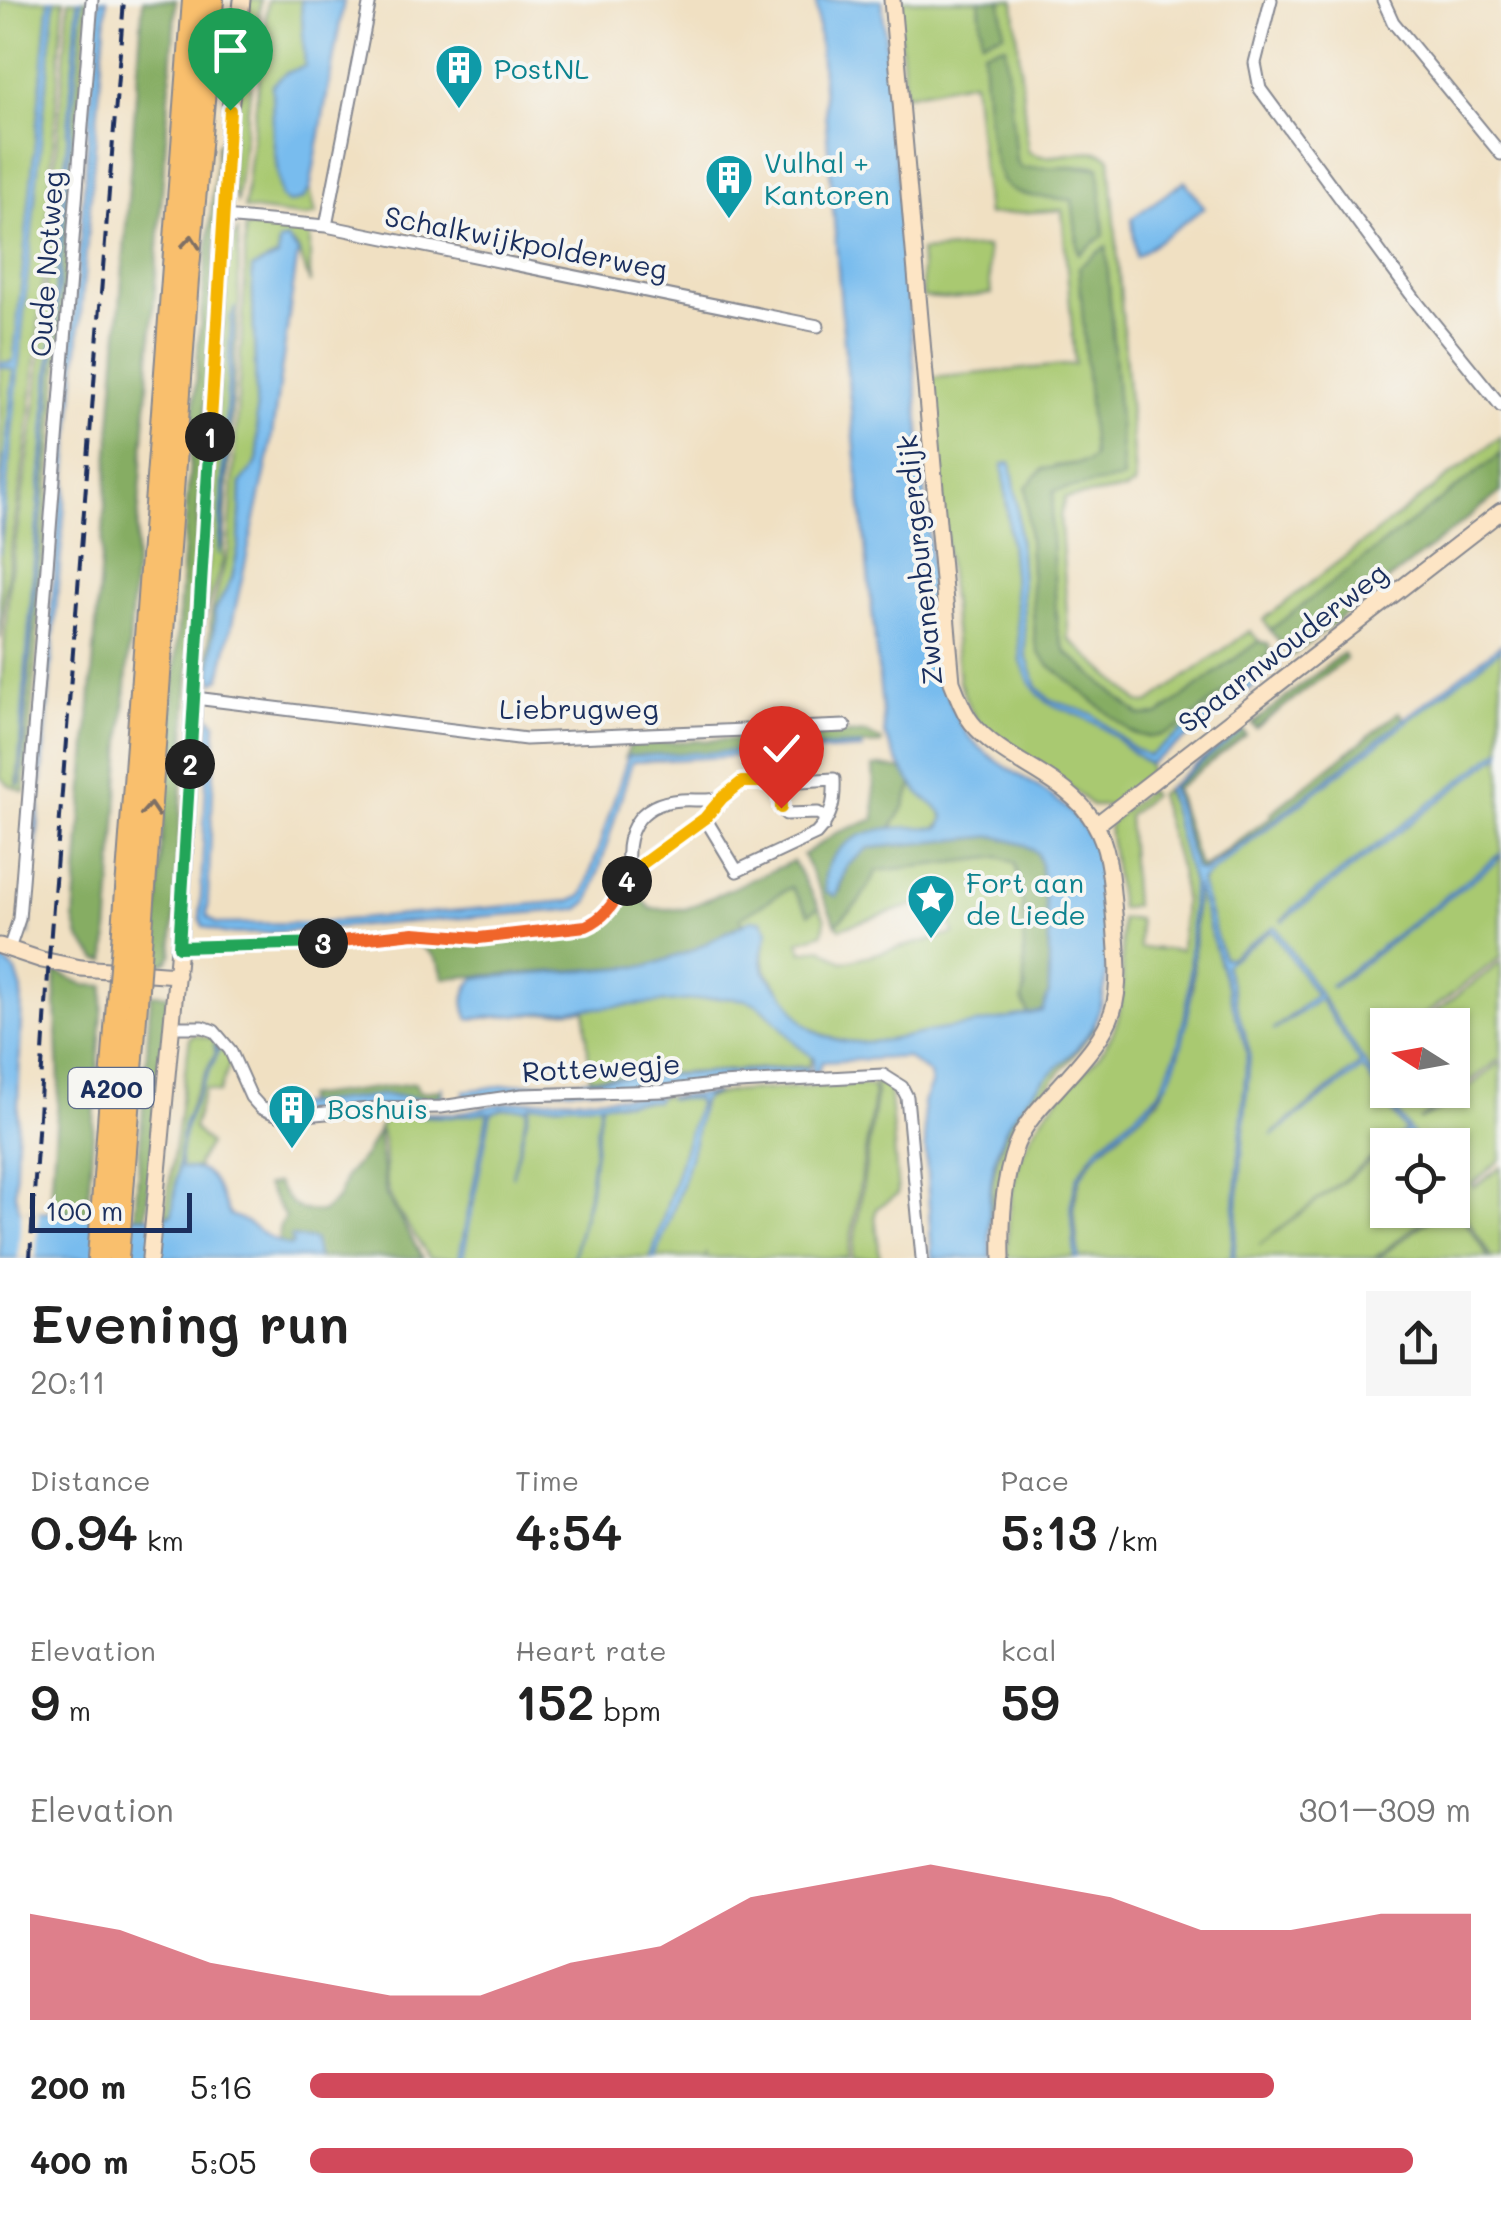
<!DOCTYPE html>
<html lang="en">
<head>
<meta charset="utf-8">
<style>
	:root { --surface:#fff; --page:#f6f6f6; --text:#222; --muted:#767676; --accent:#d1495b }
	body { margin:0; font-family:Mali,sans-serif; background:var(--page); color:var(--text); height:100vh; display:flex; flex-direction:column; font-size:38px; white-space:nowrap }
	* { box-sizing:border-box; margin:0 }
	p { font-size:32px; color:var(--muted) }
	.icon { flex:none; width:55px; height:55px; fill:none; stroke:currentColor; stroke-width:2; stroke-linecap:round; stroke-linejoin:round }
	.map { position:relative; height:1258px; overflow:hidden }
	.panel { display:flex; flex-direction:column; background:var(--surface); flex:1 }
	.panel>* { flex:none }
	.needle { width:65px; rotate:281deg }
	.fabs { position:absolute; left:1370px; top:1008px; display:grid; gap:20px }
	.fabs a { display:grid; place-items:center; width:100px; height:100px; border-radius:0px; background:var(--surface); box-shadow:0 2px 8px #0004; font-size:50px }
	.scale { position:absolute; left:30px; bottom:25px; width:162px; box-sizing:border-box; padding-left:10px; border:5px solid #1b2f5e; border-top:0; font-size:28px; line-height:35px; white-space:nowrap; color:#1b2f5e; -webkit-text-stroke:8px #f6f6f2; paint-order:stroke }
	.pin { position:absolute; display:grid; place-items:center; width:85px; height:85px; color:#fff; margin:-102px -42px; border-radius:50% 50% 50% 0; rotate:-45deg; box-shadow:0 0 10px #0007 }
	.pin .icon { rotate:45deg }
	.km { position:absolute; width:50px; height:50px; margin:-25px; border-radius:50%; background:#222; color:#fff; font-size:28px; line-height:50px; text-align:center }
	.round { display:grid; place-items:center; flex:none; width:105px; height:105px; border-radius:0px; background:var(--page) }
	.headline { display:flex; align-items:center; justify-content:space-between; height:170px; padding:0 30px }
	h1 { font-size:55px; font-weight:600; line-height:75px }
	.figures { display:grid; grid-template-columns:repeat(3,1fr); gap:15px; height:170px; padding:10px 30px }
	.figures div { display:grid; align-content:center }
	.figures b { font-size:50px; font-weight:600 }
	.figures small { font-size:28px; font-weight:400 }
	.figures p { font-size:28px }
	.chart { height:280px; padding:20px 30px }
	.chart p { display:flex; justify-content:space-between }
	.chart svg { width:100%; height:180px; margin-top:10px; fill:var(--accent); opacity:.7 }
	ul { padding:0 30px; list-style:none; font-size:32px }
	li { display:grid; grid-template-columns:160px 120px 1fr; align-items:center; height:75px }
	li i { height:25px; border-radius:12px; background:var(--accent) }
	.map>svg:first-child { display:block }
	.green { fill:#a9c971; stroke:#627c68; stroke-width:2.5; fill-rule:evenodd }
	.forest { fill:#86ad63; stroke:#506e60; stroke-width:2.5 }
	.water { fill:#78bcee; stroke:#4a76a6; stroke-width:2.5 }
	.pier { fill:#f0e0c2 }
	.lines { fill:none; stroke-linecap:round; stroke-linejoin:round }
	.street-casing { stroke:#868890; stroke-width:15 }
	.secondary-casing { stroke:#868890; stroke-width:19 }
	.highway-casing { stroke:#868890; stroke-width:24 }
	.street { stroke:#fff; stroke-width:11 }
	.secondary { stroke:#fde5c5; stroke-width:15 }
	.highway { stroke:#f9bf6d; stroke-width:20 }
	.rail { stroke:#1b2f5e; stroke-width:4; stroke-dasharray:15 8; stroke-linecap:butt }
	.highway-bridge-casing { stroke:#868890; stroke-width:24; stroke-linecap:butt }
	.highway-bridge { stroke:#f9bf6d; stroke-width:20 }
	.oneway { stroke:#7f7065 }
	.split-1-casing { stroke:#fff; stroke-width:20 }
	.split-2-casing { stroke:#fff; stroke-width:20 }
	.split-3-casing { stroke:#fff; stroke-width:20 }
	.split-4-casing { stroke:#fff; stroke-width:20 }
	.split-5-casing { stroke:#fff; stroke-width:20 }
	.split-1 { stroke:#f5b400; stroke-width:12 }
	.split-2 { stroke:#22a559; stroke-width:12 }
	.split-3 { stroke:#22a559; stroke-width:12 }
	.split-4 { stroke:#f0652b; stroke-width:12 }
	.split-5 { stroke:#f5b400; stroke-width:12 }
	.labels { text-anchor:middle; dominant-baseline:central; stroke-width:8; stroke-linejoin:round; paint-order:stroke }
	.shield { fill:#f6f6f2; stroke:#5d6b8a; stroke-width:2.5 }
	.shield-label { font-size:25px; font-weight:bold; fill:#1b2f5e }
	.culture-label { font-size:28px; fill:#0d838f; stroke:#f6f6f2; text-anchor:start }
	.street-label { font-size:28px; fill:#1b2f5e; stroke:#f6f6f2 }
</style>
</head>
<body>
<div class="map">
<svg width="1501" height="1258" viewBox="0 0 1501 1258">
	<rect width="100%" height="100%" fill="#f6f6f2"/>
	<filter id="ink" filterUnits="userSpaceOnUse"><feTurbulence type="fractalNoise" baseFrequency=".01" numOctaves="2"/><feDisplacementMap in="SourceGraphic" scale="20" xChannelSelector="R" yChannelSelector="G"/><feConvolveMatrix kernelMatrix="1 2 1 2 8 2 1 2 1" color-interpolation-filters="sRGB"/></filter>
	<filter id="wash" filterUnits="userSpaceOnUse"><feTurbulence type="fractalNoise" baseFrequency=".0048" numOctaves="4" result="noise"/><feDisplacementMap in="SourceGraphic" scale="40" xChannelSelector="R" yChannelSelector="G"/><feGaussianBlur stdDeviation="2.25" result="paint"/><feColorMatrix in="noise" values="0 0 0 0 0 0 0 0 0 0 0 0 0 0 0 0 0 1.4 0 .05"/><feComposite in="paint" operator="in"/></filter>
	<g filter="url(#wash)">
		<rect width="100%" height="100%" fill="#f0e0c2"/>
		<path class="green" d="M0,0h49l-35,358 -3,5 -11,-1z
			M54,0h10c-11,135 -18,270 -33,404 -8,79 -24,156 -31,235v-85z
			M69,0h9l-61,785 4,-1 61,-784h6l-63,792 -15,-6 -10,-9v-77l9,-117 28,-184z
			M248,0h13l-24,202c-16,-27 7,-164 11,-202z
			M268,0h33l4,66 -19,7 -14,12 1,53 8,59 8,6 14,-4 7,-10 6,25 -11,3 -61,-8z
			M897,0h82l3,40 22,-7 -3,-33h13l14,151c23,16 61,-11 82,7l25,322 -1,6 -9,4 -60,8 -5,18 9,123 70,63 8,2 103,-73 9,10 -100,74 -19,1 -74,-64 -9,-23 -6,-106 3,-32 69,-13 -17,-232 -13,211 -6,5 -32,4 -29,21 9,153 4,13 92,79 52,-7 87,-70 6,7 -127,94 -16,-8 -41,-34 -43,-15 -12,-12 -11,-31 -9,-155 -6,-38 -8,1 18,197c18,54 45,40 83,68 16,11 28,25 45,35l1,12 -38,30h-20c-36,-36 -94,-50 -121,-95 -5,-9 -8,-21 -12,-30l-29,-303 145,-14 -13,-154 -75,5 -14,-134 -68,14zM1004,45l12,116 5,7 7,2 67,-5 -17,88 -5,-53 -25,-3 -53,-35z
			M252,226l53,3 -1,5 6,1v48l-12,-34 -10,-9 -10,5v11l-26,12 6,188 -2,8 -15,19 -2,62 -7,33 -17,33 -4,62 -4,6 4,-65 18,-65 16,-267v-54z
			M238,231l1,70 -16,260 -19,58 23,-373z
			M987,247l4,47 -40,5 -28,-2 -3,-46z
			M0,366l14,3 -14,132z
			M1501,436v18l-230,176 -8,-10z
			M1501,649v101l-220,170 220,-166v99l-118,95 118,-91v100l-90,68h-23l-1,17 -13,10 13,-3 1,41h64v-65h-34l83,-63v96l-82,62 21,-10 61,-48v97l-29,25 2,3 27,-20v91h-9l-39,-61 -1,-52h-33l-144,-219 -46,32h-6l-23,-74 7,-11z
			M914,780c7,16 27,23 30,40l-8,8 -45,2 12,-21z
			M1148,790l4,5 -24,21 6,90 -14,3 -11,-80 3,-8z
			M1165,790c9,30 25,65 27,96 4,59 0,159 -34,208 -9,13 -23,21 -35,31 -55,46 -53,65 -48,133h-68c2,-64 5,-109 50,-158 20,-23 47,-43 58,-73 12,-32 6,-73 6,-108h17l2,29 41,2 3,-53 -4,-27 -22,-75z
			M1001,857l14,6c10,34 9,70 9,105 1,18 -3,30 5,47 -33,8 -66,11 -99,17 -47,9 -92,23 -132,-14 -6,-6 -6,-13 -11,-19 -21,-28 -30,-32 -19,-69l-6,-9 -19,2 -4,-5 53,-31 17,26 10,-6 6,12 -2,14 -24,8 3,11 20,-4 21,14 111,-28 -11,-38 -103,32 -4,-4 23,-22 17,-31z
			M1196,885l51,167 -16,206h-152l-5,-53 7,-30 14,-20 65,-56 19,-44 14,-69z
			M1272,930l44,65 -43,35 47,-31 41,64 -89,71 91,-66 43,64 -147,113 128,-96 1,61h49l-63,48h-140l16,-205 -25,-89z
			M476,978l36,31 237,-13 66,61h-3l-3,9 -219,12 -5,-68 -116,9c-7,-14 -6,-31 7,-41z
			M1095,1024l-1,5c-17,24 -36,44 -53,67 -31,40 -44,87 -52,136 1,-57 10,-110 52,-151 19,-19 40,-34 54,-57z
			M195,1035l18,4 19,19 -13,35 -14,-4 -12,39 16,16 -12,20 1,3 -17,2c-5,-42 22,-84 39,-121l-6,-2 2,7 -23,44 -12,38 -7,77 -9,4 25,-179z
			M872,1081l17,2 9,111 -21,14 -2,7 5,43h-28l24,-161 -1,-14z
			M858,1084l14,2 2,11 -26,161h-141l-1,-3 -1,3h-50l35,-106 13,-53 24,-7z
			M660,1096l36,3 2,5 -47,154h-188l26,-140 6,-9 33,-2 -13,59 15,-61 126,-4z
			M488,1111l-29,147h-30c-11,-21 -29,-39 -38,-60 -11,-23 -1,-49 -12,-70l9,-13 62,2z
			M1453,1203l36,55h-111l64,-48h10z"/>
		<path class="forest" d="M143,0h33l-70,961 -8,-1 -19,-22 -5,-19z
			M979,0h22l3,33 -22,7z
			M1005,45l11,116 5,7 78,-1 5,68 -25,19 -7,-54c-18,-3 -46,-1 -62,-11 -23,-14 -25,-111 -27,-138z
			M221,139l-49,816 -5,7 -14,5 47,-641 18,-182z
			M1106,246l17,233 -69,12 -3,32 6,106 9,23 74,64 19,-1 100,-74 10,4 1,10 -87,70c-17,11 -33,16 -52,7l-84,-69 -8,-10 -4,-13 -9,-153 17,-18 44,-7 6,-5 -14,-190z
			M1501,454v38l-208,163 -6,-2 -17,-23z
			M1343,653l3,6 -90,69 -4,-4z
			M1399,712l6,7 -141,109 -67,44 -26,-86 72,-56 3,5 -71,54 24,77 4,1 69,-51 -1,-3z
			M866,733l16,8 -1,3 -256,14 5,-14z
			M881,766l26,5 7,9 -11,29 -13,21c-26,1 -57,20 -65,46l15,15 7,-25 21,-18 127,-12 30,9 12,8 4,12 8,71v58l-7,17 -13,4 -7,-15 3,-11 -3,-90 -7,-36 -15,-6 -123,14 -18,31 -23,22 -33,-69 33,-22 39,-14 -2,-52z
			M793,861l26,46 -10,7 -18,-27 -51,31 3,5 -52,28 -42,15 -206,12c-3,-19 -12,-26 -28,-35l54,3 117,-14c25,-7 33,-23 45,-45l20,22h35z
			M55,971l30,14 19,1 -17,228 -37,-5 9,-124z
			M151,994l17,1 -22,222h-11z
			M415,1083l4,9 23,-2v5l-10,4 -49,-4 -78,10v-8z
			M378,1130l8,65 37,63h-106l-3,-18 -22,-3 1,7 -4,2 -10,-3v-15l6,-11 -19,-31 11,-3c11,22 21,30 45,29l16,-14 7,-21 19,-21z"/>
		<path class="water" d="M49,0h5v9l-54,545v-53l14,-131 -14,-4v-4l11,1 3,-5z
			M78,0h4l-63,786 2,-58z
			M99,0h8l-78,936 7,-132z
			M301,0h43l-34,189 -7,10 -15,4 -7,-6 -8,-59 -1,-53 14,-12 19,-7z
			M816,0h66l59,675c8,23 16,51 34,68 41,40 101,50 121,110 6,20 7,41 8,61 4,50 8,97 -29,136 -27,28 -57,50 -73,87 -15,37 -14,82 -11,121h-59l-9,-155 8,-18 -1,-11 -24,-17 -84,5 -4,10 -6,1 2,-16c-24,-12 -36,-42 -60,-54 -11,-6 -28,-4 -40,-5l-245,21c-7,-14 -6,-31 7,-41l173,-12 42,-15 60,-31h10l7,11c-1,9 -8,19 -6,29 2,20 21,29 29,44 26,54 91,38 137,28 38,-7 76,-11 114,-21l7,-17v-58l-8,-71 -4,-12 -12,-8 -30,-9 -127,12 -21,18 -11,30 -10,-4c-3,-12 -1,-22 5,-32 23,-35 68,-34 106,-32l4,-1 3,-11c-6,-11 -17,-14 -25,-23 -13,-17 -26,-38 -34,-58l-41,-394z
			M1185,181l19,27 -68,49 -4,-39z
			M287,239l11,13 -29,203 -49,223 -6,5 -3,-10 4,-62 17,-33 7,-33 2,-62 15,-19 2,-8 -6,-188 26,-11 1,-15z
			M235,307l-13,233 -4,15 13,-238z
			M1011,463l6,39 9,154 11,31 12,12 43,15 41,34 16,8 127,-94 3,4 -72,58 -58,40c-17,-10 -29,-24 -45,-35 -40,-29 -64,-11 -83,-68l-18,-197z
			M1501,644v5l-23,18 -278,214 23,77h7l45,-32 144,219 -12,-10 -19,10 18,-14 -43,-63 -92,68 90,-72 -41,-65 -47,32 43,-36 -44,-65 -47,34 25,89 -16,205h-3l16,-206 -51,-167c-5,65 2,126 -24,189 -20,50 -89,67 -98,123 -2,20 2,41 5,61h-4l-4,-55 6,-26 20,-29 62,-55 17,-40 9,-39 4,-29 3,-102 -26,-94 73,-60 2,3 -70,55 24,82 8,3 61,-44z
			M209,716l7,7 -9,193 10,8 94,-1 260,-22 11,-5 3,-6 43,-134 233,-10 1,3 -230,13 -39,128 -4,11 -10,8 -316,24 -38,1 -22,-8 -3,-8z
			M1501,749v5l-219,168 11,-13z
			M1501,853l-5,9 -163,125 -3,-1z
			M0,957l16,15 6,19 -7,203 5,17 141,7 11,-4 11,-89 33,-72 -1,-9 4,6c-16,38 -42,75 -38,118 36,-2 33,20 49,47 26,8 34,25 60,31l3,-2 -2,-7 23,3 3,18h-317z
			M792,1068h16l1,5 -160,14 -120,4 -64,8 -1,-8 52,-7z
			M442,1086l2,16 -154,12 -26,-10 6,-5 20,7 93,-11 49,4 10,-4z
			M717,1093l-11,3 -5,6c-6,53 -27,107 -46,156h-4l47,-154 -2,-5h-27l-1,-2z
			M660,1096l-4,5 -55,2 -12,93 -16,62 15,-63 12,-92 -70,2 -18,72 16,-69h-25l-12,5 -28,145h-4l29,-146 -38,5 -64,-3 72,-1 47,-10 47,-4z"/>
		<path class="pier" d="M21,1207l4,4h14l-3,47h-18z"/>
	</g>
	<g filter="url(#ink)">
		<g class="lines">
			<g class="street-casing">
				<path id="street" d="M1271,0l-16,63 5,26 159,216 82,101
					M1383,0l10,22 108,132
					M223,217l103,9 492,100
					M326,226l44,-226
					M195,698l331,41 319,-13
					M630,877c-8,-41 5,-74 51,-77 13,-1 27,2 39,-2 10,-3 16,-14 25,-16 12,-3 27,0 39,0
					M179,947l120,-2 114,-12 66,5 107,-12c28,-12 33,-40 53,-60 19,-18 45,-32 66,-48l32,53 79,-37c16,-17 19,-32 18,-55l-50,3 -4,4 1,22 5,6 32,-1 6,4v9
					M9,949l10,-30 73,-919
					M173,1027h30l11,4 16,19 21,47 10,11 22,9 97,-9 61,-1 81,-12 142,-4 57,-7 162,-9 19,12 5,10 15,161"/>
			</g>
			<g class="secondary-casing">
				<path id="secondary" d="M892,0l60,682c6,14 11,30 20,41 34,42 95,52 123,101 15,25 16,61 19,89 9,96 7,106 -58,177 -16,17 -31,33 -40,55 -13,37 -15,74 -14,113
					M1096,825l405,-314
					M0,946l42,14 39,8 96,7
					M150,1258l29,-311 51,-837 12,-110"/>
			</g>
			<g class="highway-casing">
				<path id="highway" d="M122,943l71,-943
					M141,944l47,-665 25,-279
					M98,1258l19,-256
					M118,1258l19,-255"/>
			</g>
			<use href="#street" class="street"/>
			<use href="#secondary" class="secondary"/>
			<use href="#highway" class="highway"/>
			<path class="rail" d="M30,1258l19,-300 75,-958"/>
			<g class="highway-bridge-casing">
				<path id="highway-bridge" d="M117,1002l5,-59
					M137,1003l4,-59"/>
			</g>
			<use href="#highway-bridge" class="highway-bridge"/>
		</g>
		<defs><path id="oneway-chevron" d="M-2-3.5L2.5 0L-2 3.5" fill="none" stroke-width="1.6" stroke-linecap="round" stroke-linejoin="round" transform="scale(2.5)"/></defs>
		<g class="oneway">
			<use href="#oneway-chevron" transform="translate(191 242) rotate(-85)"/>
			<use href="#oneway-chevron" transform="translate(150 810) rotate(-86)"/>
		</g>
	</g>
	<g class="lines" filter="url(#ink)">
		<g class="split-1-casing">
			<path id="split-1" d="M210,437l20,-327"/>
		</g>
		<g class="split-2-casing">
			<path id="split-2" d="M190,764l20,-327"/>
		</g>
		<g class="split-3-casing">
			<path id="split-3" d="M190,764l-11,183 144,-4"/>
		</g>
		<g class="split-4-casing">
			<path id="split-4" d="M323,943l91,-10 65,5 107,-12c21,-9 29,-26 41,-45"/>
		</g>
		<g class="split-5-casing">
			<path id="split-5" d="M627,881l15,-17 63,-46 17,-20 20,-16h42l-4,4 1,22"/>
		</g>
		<use href="#split-1" class="split-1"/>
		<use href="#split-2" class="split-2"/>
		<use href="#split-3" class="split-3"/>
		<use href="#split-4" class="split-4"/>
		<use href="#split-5" class="split-5"/>
	</g>
	<defs>
		<g id="building-pin" transform="scale(2.5)"><path d="M0 17L-7.5 6A9.5 9.5 0 1 1 7.5 6Z" fill="#0f9aa8" stroke="#f6f6f2"/><path d="M-4-6H4V6H1V3H-1V6H-4ZM-2.5-4.3h1.7v1.8h-1.7ZM.8-4.3h1.7v1.8H.8ZM-2.5-1h1.7V.8h-1.7ZM.8-1h1.7V.8H.8Z" fill="#fff"/></g>
		<g id="sight-pin" transform="scale(2.5)"><path d="M0 17L-7.5 6A9.5 9.5 0 1 1 7.5 6Z" fill="#0f9aa8" stroke="#f6f6f2"/><path d="M0-6L1.8-2.2L6-1.7L2.9 1.2L3.7 5.4L0 3.3L-3.7 5.4L-2.9 1.2L-6-1.7L-1.8-2.2Z" fill="#fff"/></g>
	</defs>
	<g fill-rule="evenodd">
		<use href="#building-pin" x="459" y="68"/>
		<use href="#building-pin" x="729" y="178"/>
		<use href="#sight-pin" x="931" y="898"/>
		<use href="#building-pin" x="292" y="1108"/>
	</g>
	<g class="labels">
		<rect class="shield" x="68.5" y="1068" width="85" height="40" rx="8"/>
		<g class="shield-label">
			<text x="111" y="1088">A200</text>
		</g>
		<g class="culture-label">
			<text x="494" y="68">PostNL</text>
			<text x="764" y="162">Vulhal +<tspan x="764" dy="32">Kantoren</tspan></text>
			<text x="966" y="882">Fort aan<tspan x="966" dy="32">de Liede</tspan></text>
			<text x="327" y="1108">Boshuis</text>
		</g>
		<g class="street-label">
			<text transform="translate(526 242) rotate(11)">Schalkwijkpolderweg</text>
			<text transform="translate(46 264) rotate(-86)">Oude Notweg</text>
			<text transform="translate(919 560) rotate(-96)">Zwanenburgerdijk</text>
			<text transform="translate(1282 647) rotate(-38)">Spaarnwouderweg</text>
			<text x="579" y="708">Liebrugweg</text>
			<text transform="translate(601 1067) rotate(-3)">Rottewegje</text>
		</g>
	</g>
</svg>
<div class="fabs">
<a><svg class="needle" viewBox="-14 -14 28 28"><path d="M0-13l5 13h-10z" fill="#e53935"/><path d="M0 13l5-13h-10z" fill="#767676"/></svg></a>
<a><svg class="icon" aria-label="locate" viewBox="0 0 24 24"><circle cx="12" cy="12" r="6"/><path d="M12 2v4M12 18v4M2 12h4M18 12h4"/></svg></a>
</div>
<div class="scale">100 m</div>
<div class="pin" style="left:230px;top:110px;background:#1e9e55"><svg class="icon" aria-label="arrive" viewBox="0 0 24 24"><path d="M6 21V4h12l-3 4 3 4H6"/></svg></div>
<div class="pin" style="left:781px;top:808px;background:#d93025"><svg class="icon" aria-label="check" viewBox="0 0 24 24"><path d="M5 12l5 5 9-10"/></svg></div>
<b class="km" style="left:210px;top:437px">1</b>
<b class="km" style="left:190px;top:764px">2</b>
<b class="km" style="left:323px;top:943px">3</b>
<b class="km" style="left:627px;top:881px">4</b>
</div>
<section class="panel">
<div class="headline"><div><h1>Evening run</h1><p>20:11</p></div><a class="round"><svg class="icon" aria-label="share" viewBox="0 0 24 24"><path d="M12 15V3M7 8l5-5 5 5M5 13v7h14v-7"/></svg></a></div>
<div class="figures">
<div><p>Distance</p><b>0.94<small> km</small></b></div>
<div><p>Time</p><b>4:54</b></div>
<div><p>Pace</p><b>5:13<small> /km</small></b></div>
</div>
<div class="figures">
<div><p>Elevation</p><b>9<small> m</small></b></div>
<div><p>Heart rate</p><b>152<small> bpm</small></b></div>
<div><p>kcal</p><b>59</b></div>
</div>
<div class="chart"><p><span>Elevation</span>301–309 m</p>
<svg viewBox="0 0 160 44" preserveAspectRatio="none"><path d="M0 44V18L10 22L20 30L30 34L40 38L50 38L60 30L70 26L80 14L90 10L100 6L110 10L120 14L130 22L140 22L150 18L160 18V44z"/></svg>
</div>
<ul>
<li><b>200 m</b>5:16<i style="width:83%"></i></li>
<li><b>400 m</b>5:05<i style="width:95%"></i></li>
</ul>
</section>
</body>
</html>
